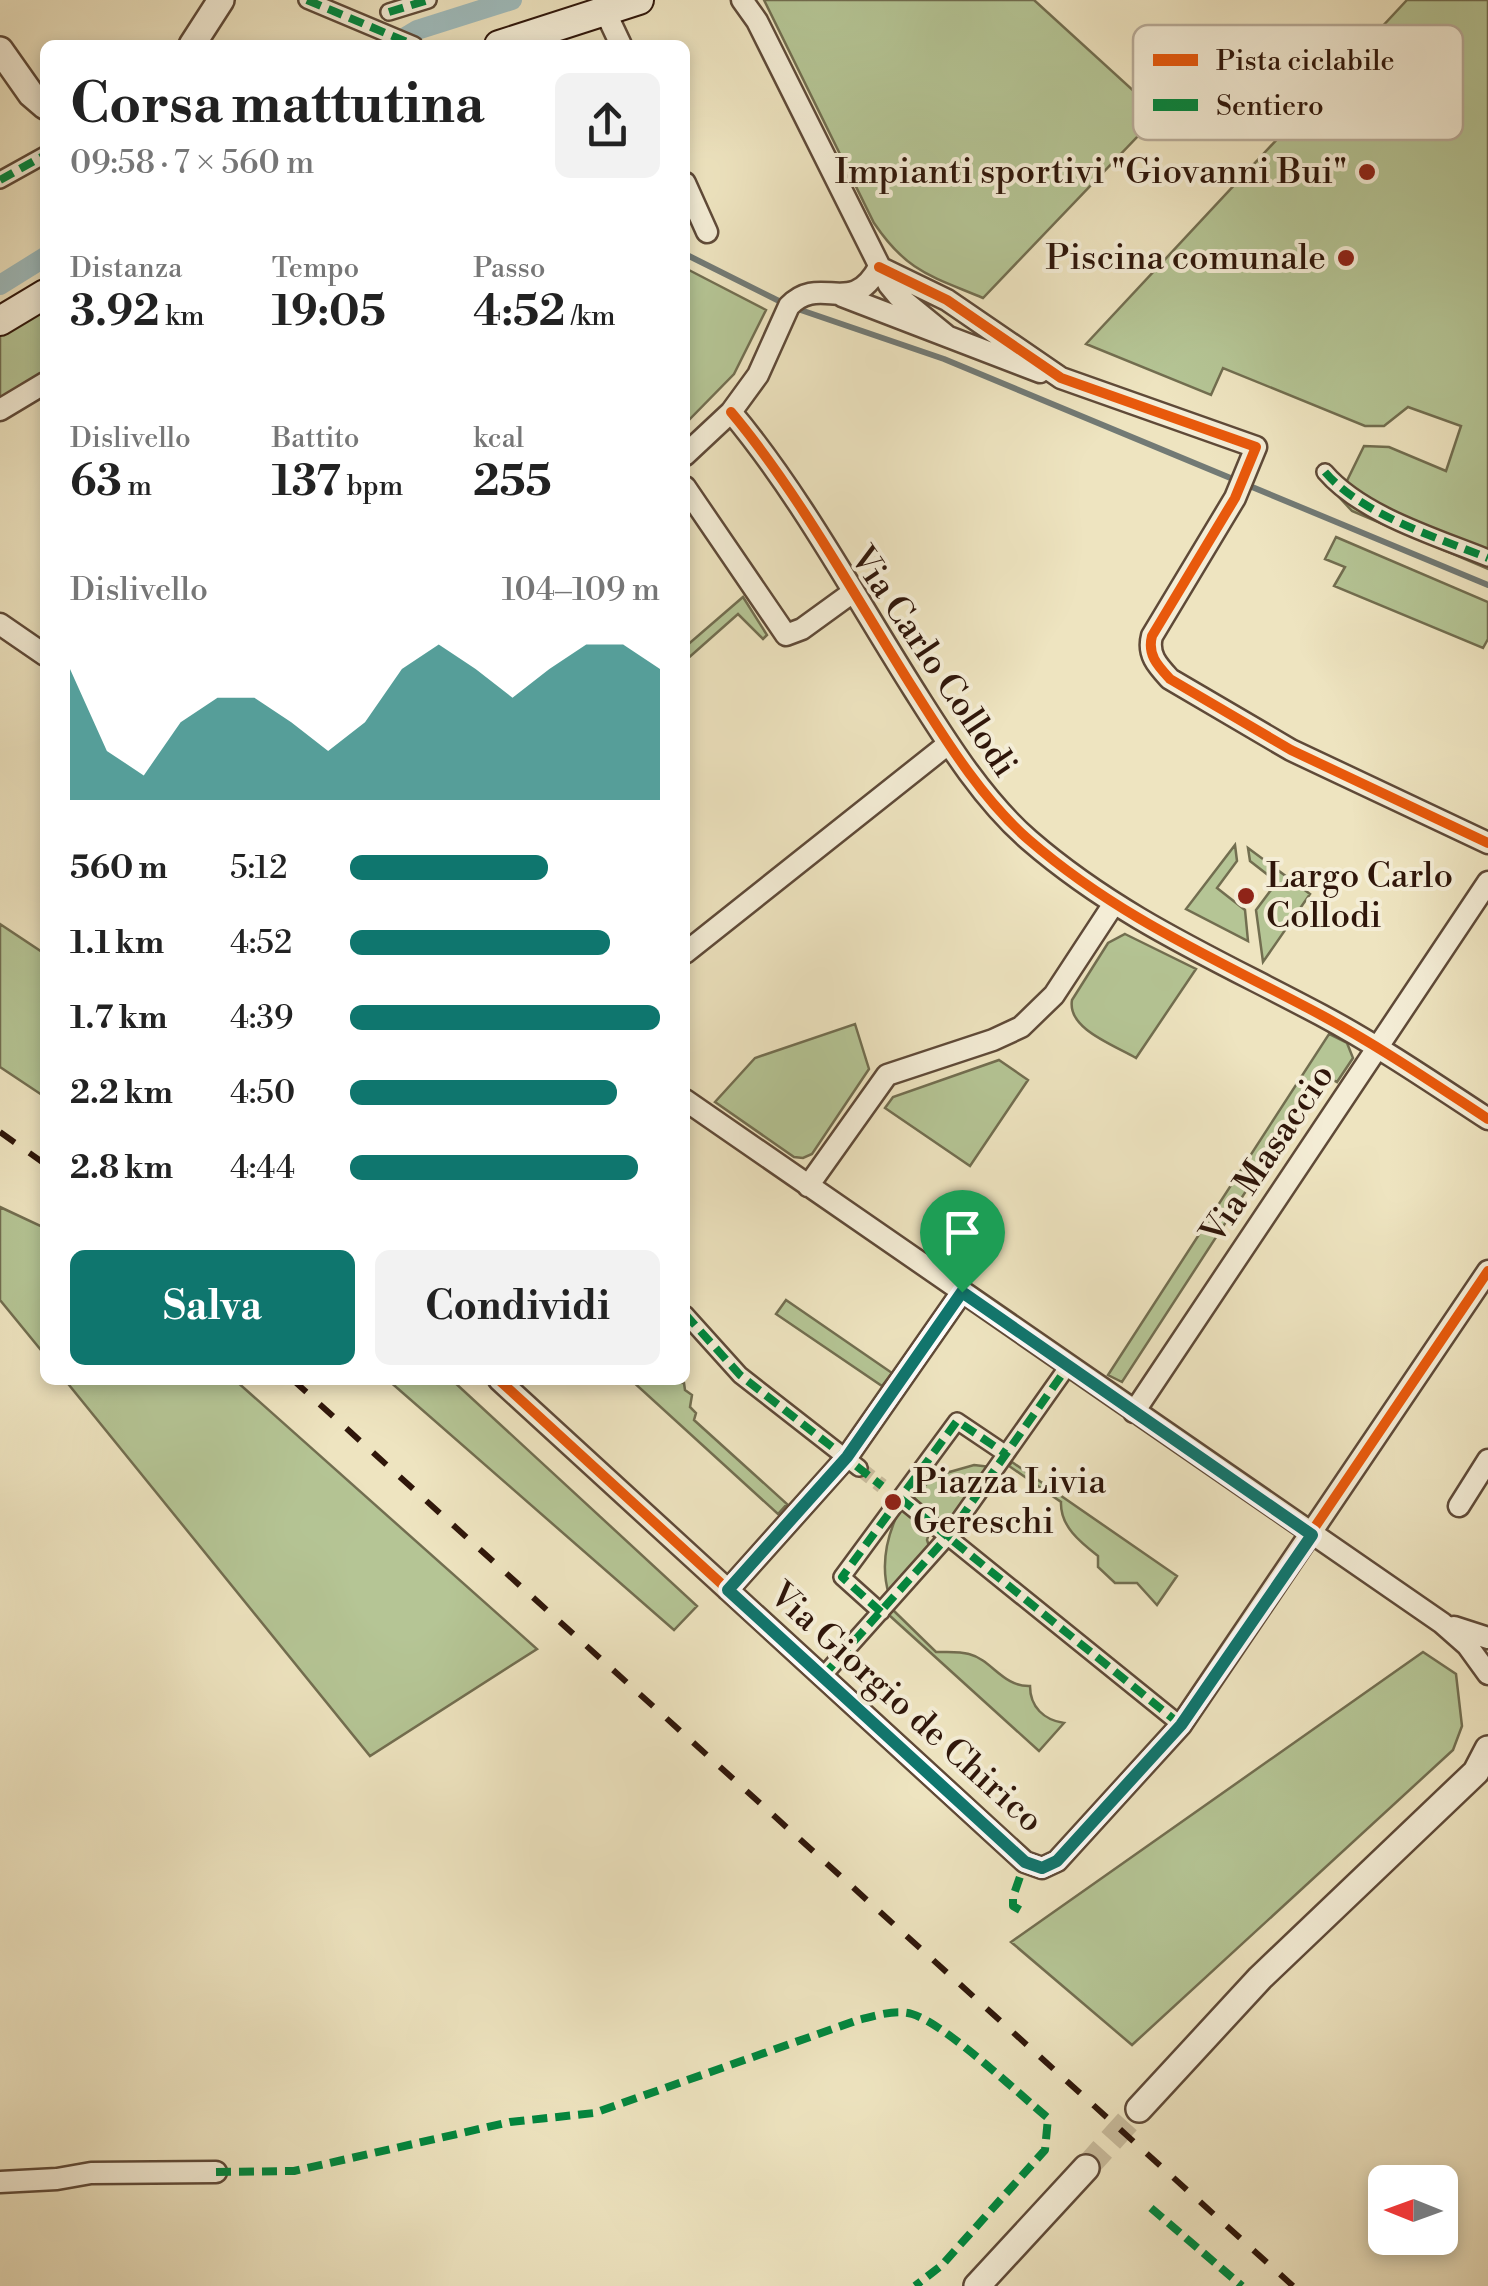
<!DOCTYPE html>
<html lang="it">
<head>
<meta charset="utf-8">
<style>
	:root { --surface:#fff; --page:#f2f2f2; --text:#222; --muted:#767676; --accent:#0f766e }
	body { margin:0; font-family:"Libre Bodoni",serif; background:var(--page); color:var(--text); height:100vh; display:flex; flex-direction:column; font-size:38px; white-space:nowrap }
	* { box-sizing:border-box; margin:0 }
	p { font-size:32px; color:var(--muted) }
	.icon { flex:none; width:55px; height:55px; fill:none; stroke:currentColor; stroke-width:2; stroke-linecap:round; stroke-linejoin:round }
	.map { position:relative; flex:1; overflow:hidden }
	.side { position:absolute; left:40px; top:40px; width:650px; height:1345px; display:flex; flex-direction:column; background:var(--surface); border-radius:15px; box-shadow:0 5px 15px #0003 }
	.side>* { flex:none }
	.needle { width:65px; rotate:271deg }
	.controls { position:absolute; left:1368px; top:2165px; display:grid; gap:20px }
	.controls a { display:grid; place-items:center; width:90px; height:90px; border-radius:15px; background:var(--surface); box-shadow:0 5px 15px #0003; font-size:50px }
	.pin { position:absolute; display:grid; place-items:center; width:85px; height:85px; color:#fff; margin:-102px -42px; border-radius:50% 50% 50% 0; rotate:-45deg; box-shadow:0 0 10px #0007 }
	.pin .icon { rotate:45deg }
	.round { display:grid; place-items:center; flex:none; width:105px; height:105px; border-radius:15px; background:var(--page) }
	.headline { display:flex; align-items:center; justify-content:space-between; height:170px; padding:0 30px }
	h1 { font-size:55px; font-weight:700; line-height:75px }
	.stats { display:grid; grid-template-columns:repeat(3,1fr); gap:15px; height:170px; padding:10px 30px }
	.stats div { display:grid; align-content:center }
	.stats b { font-size:42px; font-weight:700 }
	.stats small { font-size:28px; font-weight:400 }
	.stats p { font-size:28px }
	.chart { height:280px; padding:20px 30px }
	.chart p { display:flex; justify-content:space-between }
	.chart svg { width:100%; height:180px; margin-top:10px; fill:var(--accent); opacity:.7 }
	.primary-button { display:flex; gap:20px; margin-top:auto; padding:20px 30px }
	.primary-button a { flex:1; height:115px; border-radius:15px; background:var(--accent); color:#fff; font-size:40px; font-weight:700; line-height:115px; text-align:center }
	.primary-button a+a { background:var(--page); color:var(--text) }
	ul { padding:0 30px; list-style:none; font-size:32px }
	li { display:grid; grid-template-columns:160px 120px 1fr; align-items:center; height:75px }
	li i { height:25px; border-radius:12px; background:var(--accent) }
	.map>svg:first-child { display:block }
	.green { fill:#b5c595; stroke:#726e50; stroke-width:2.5 }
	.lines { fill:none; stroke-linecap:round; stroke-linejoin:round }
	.stream { stroke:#727a75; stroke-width:6 }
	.canal { stroke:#9fbcbd; stroke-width:20 }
	.pedestrian-tunnel { stroke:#c8bb9c; stroke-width:15; stroke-dasharray:15 8; stroke-linecap:butt }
	.tertiary-tunnel { stroke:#c8bb9c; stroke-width:25; stroke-dasharray:25 12; stroke-linecap:butt }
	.pedestrian-casing { stroke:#5f4a38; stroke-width:20 }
	.minor-casing { stroke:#5f4a38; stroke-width:25 }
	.tertiary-casing { stroke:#5f4a38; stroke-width:30 }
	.secondary-casing { stroke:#2f160a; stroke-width:32 }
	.pedestrian { stroke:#f4edd6; stroke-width:15 }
	.minor { stroke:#f4edd6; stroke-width:20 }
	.tertiary { stroke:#f4edd6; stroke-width:25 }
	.secondary { stroke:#f4edd6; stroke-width:28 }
	.rail { stroke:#2f160a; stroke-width:6; stroke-dasharray:18 18; stroke-linecap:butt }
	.quiet { stroke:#00873e; stroke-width:8; stroke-dasharray:15 8; stroke-linecap:butt }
	.cycleway-casing { stroke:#f4edd6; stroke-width:16 }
	.cycleway { stroke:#e8590c; stroke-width:10 }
	.route-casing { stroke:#fff; stroke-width:20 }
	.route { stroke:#0f766e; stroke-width:12 }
	.poi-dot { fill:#8f2418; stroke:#f4edd6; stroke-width:4 }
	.labels { text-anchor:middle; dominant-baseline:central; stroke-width:8; stroke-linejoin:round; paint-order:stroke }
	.poi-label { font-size:35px; fill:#2f160a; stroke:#f4edd6; text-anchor:end }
	.street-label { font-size:35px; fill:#2f160a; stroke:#f4edd6 }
	.key { fill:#f4edd6; stroke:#b9ac99; stroke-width:2.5 }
	.key-label { font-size:28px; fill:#2f160a }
</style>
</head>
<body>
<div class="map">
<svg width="1488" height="2286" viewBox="0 0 1488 2286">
	<rect width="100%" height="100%" fill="#eee4c0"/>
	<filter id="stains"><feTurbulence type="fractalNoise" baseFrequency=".002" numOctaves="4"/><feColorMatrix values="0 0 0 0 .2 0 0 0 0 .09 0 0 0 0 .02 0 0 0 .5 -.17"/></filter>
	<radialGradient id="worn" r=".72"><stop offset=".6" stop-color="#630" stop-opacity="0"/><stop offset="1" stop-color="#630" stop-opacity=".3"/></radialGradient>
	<path class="green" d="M764,0h270l125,114 -176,184c-52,-22 -76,-26 -109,-75z
		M1407,0h81v569l-136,-58 -13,-14 25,-51 25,1 57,24 15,-45 -53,-19 -24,19h-19l-142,-58 -12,27 -125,-51z
		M685,268l81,42 -32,64 -49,50z
		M45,294v89l-45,27v-89z
		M1336,537l152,65v37l-5,9 -149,-62 11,-19 -20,-8z
		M743,597l24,38 -4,4 -25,-25 -53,47v-14z
		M1235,845l2,16 -20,27 28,22 3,31 -62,-32z
		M1248,848l62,46 -47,68 -7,-52 21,-28 -27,-21z
		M0,924l45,30v143l-45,-30z
		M1125,934l71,35 -60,89c-22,-13 -69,-29 -64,-58l36,-57z
		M855,1024l14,45 -57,85 -9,4 -9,-1 -79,-55 40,-44z
		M1329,1034l18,9 6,15 -16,24 -15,-8 -200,308 -14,-7z
		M999,1060l29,20 -58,86 -85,-58 8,-11z
		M0,1207l45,21v127l-45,-55z
		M786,1300l106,73 -10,13 -106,-72z
		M65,1380h170l302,269 -167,107z
		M388,1380h64l245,226 -23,24z
		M631,1380l53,3 1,7 7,5 -2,12 6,6 -2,7 93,84 -9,10z
		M1012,1462l165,114 -20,29 -20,-22h-22l-17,-16v-11c-18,-14 -38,-30 -37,-54l-52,-36z
		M974,1465l17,2 -33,49 -11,-1 -12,6 -23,-26 27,-20z
		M900,1509l31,18 -4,13 4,12 -42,43c-9,-30 -3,-58 11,-86z
		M893,1610l43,42c11,0 23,-1 33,2 23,6 34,33 61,32 0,21 14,34 34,37l-25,28 -150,-136z
		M1423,1652l33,22 6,52 -9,24 -321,295 -121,-103z"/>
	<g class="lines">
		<path class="stream" d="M685,254l104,52 155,53 544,226"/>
		<path class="canal" d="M392,45l25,-15 95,-30
			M0,285l45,-28"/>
		<path class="pedestrian-tunnel" d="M859,1468l23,18"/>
		<path class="tertiary-tunnel" d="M1086,2168l53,-59"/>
		<g class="pedestrian-casing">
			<path id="pedestrian" d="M307,0l107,45
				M389,12l39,-12
				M0,180l45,-25
				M1325,472c37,43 111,65 163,86
				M685,1314l55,61 119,93
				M900,1498l281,227
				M881,1612l-39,-35 115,-156 49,33
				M823,1676l125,-140 120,-170"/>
		</g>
		<g class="minor-casing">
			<path id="minor" d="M742,0l15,21 132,264 9,11 49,40
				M605,11l16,34
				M685,183l22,49
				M879,267l68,33 114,78 195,69 -21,51 -83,138c-5,19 6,30 18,43l121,71 197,93
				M842,296l198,76
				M0,410l45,-27
				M731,412c68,81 126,188 183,278 33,52 68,109 115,150 90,78 189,120 292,175 58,31 112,68 167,104
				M685,455l46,-43 27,-37 31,-69c32,-33 62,13 90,-39
				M685,487l101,148 16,-6 51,-37
				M0,624l45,31
				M685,953l263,-209
				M685,1100l757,523 25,22 21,29
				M808,1186l79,-111 106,-35 28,-13 33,-32 59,-90
				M499,1380l526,482 17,6 15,-7 124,-136 307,-454
				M1134,1412l354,-530
				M1459,1506l29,-46
				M728,1590l119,-133 115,-165
				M1454,1627l34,11
				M0,2182l57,-3 34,-6 125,-1"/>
		</g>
		<g class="tertiary-casing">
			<path id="tertiary" d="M192,45l29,-45
				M0,50l31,44 14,12
				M1139,2109l121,-131 216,-206 12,-23
				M977,2286l109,-118"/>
		</g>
		<g class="secondary-casing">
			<path id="secondary" d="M499,45l140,-45
				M0,321l45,-27"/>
		</g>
		<use href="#pedestrian" class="pedestrian"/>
		<use href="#minor" class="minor"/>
		<use href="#tertiary" class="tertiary"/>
		<use href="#secondary" class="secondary"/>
		<path class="rail" d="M0,1132l45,32
			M293,1380l1000,906"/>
		<path class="quiet" d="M307,0l107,45
			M389,12l39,-12
			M0,180l45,-25
			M1325,472c37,43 111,65 163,86
			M685,1314l55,61 142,111
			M900,1498l281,227
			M881,1612l-39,-35 115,-156 49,33
			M823,1676l125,-140 120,-170
			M1020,1910l-7,-4v-9l12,-35
			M216,2172l78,-1 216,-49 84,-9 264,-93c17,-4 37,-11 54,-6 32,9 107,80 136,104l-3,32 -103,115 -27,21
			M1151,2208l91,78"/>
		<g class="cycleway-casing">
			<path id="cycleway" d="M879,267l68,33 114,78 195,69 -21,51 -83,138c-5,19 6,30 18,43l121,71 197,93
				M731,412c68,81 126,188 183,278 33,52 68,109 115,150 90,78 189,120 292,175 58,31 112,68 167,104
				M499,1380l526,482 17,6 15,-7 124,-136 307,-454"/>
		</g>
		<use href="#cycleway" class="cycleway"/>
	</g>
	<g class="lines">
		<g class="route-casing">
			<path id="route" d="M962,1292l350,243 -131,190 -124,136 -15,7 -17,-6 -297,-272 119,-133z"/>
		</g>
		<use href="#route" class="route"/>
	</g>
	<g class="poi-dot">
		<circle cx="1367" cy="172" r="10"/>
		<circle cx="1346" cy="258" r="10"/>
		<circle cx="1246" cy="896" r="10"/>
		<circle cx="893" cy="1502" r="10"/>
	</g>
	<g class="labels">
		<g class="poi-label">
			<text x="1347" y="172">Impianti sportivi "Giovanni Bui"</text>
			<text x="1326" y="258">Piscina comunale</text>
			<text x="1266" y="876" text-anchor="start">Largo Carlo<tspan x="1266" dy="40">Collodi</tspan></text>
			<text x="913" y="1482" text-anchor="start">Piazza Livia<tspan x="913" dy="40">Gereschi</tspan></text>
		</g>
		<g class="street-label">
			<text transform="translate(933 662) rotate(56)">Via Carlo Collodi</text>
			<text transform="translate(1268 1154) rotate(-56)">Via Masaccio</text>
			<text transform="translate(906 1708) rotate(42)">Via Giorgio de Chirico</text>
		</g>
	</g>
	<rect x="1133" y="25" width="330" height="115" rx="15" class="key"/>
	<rect x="1153" y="54" width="45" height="12" fill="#e8590c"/>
	<rect x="1153" y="99" width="45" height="12" fill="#00873e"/>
	<g class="key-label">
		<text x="1216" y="70">Pista ciclabile</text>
		<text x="1216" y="115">Sentiero</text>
	</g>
	<rect width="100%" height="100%" filter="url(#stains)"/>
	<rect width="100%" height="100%" fill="url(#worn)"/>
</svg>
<div class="controls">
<a><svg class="needle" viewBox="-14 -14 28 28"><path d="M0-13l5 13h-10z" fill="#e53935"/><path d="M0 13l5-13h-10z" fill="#767676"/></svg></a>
</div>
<div class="pin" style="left:962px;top:1292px;background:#1e9e55"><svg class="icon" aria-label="arrive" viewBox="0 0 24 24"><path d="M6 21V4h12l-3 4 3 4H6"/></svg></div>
<section class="side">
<div class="headline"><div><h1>Corsa mattutina</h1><p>09:58 · 7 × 560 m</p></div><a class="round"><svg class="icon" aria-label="share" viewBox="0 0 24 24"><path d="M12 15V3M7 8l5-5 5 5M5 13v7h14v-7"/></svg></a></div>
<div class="stats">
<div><p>Distanza</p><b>3.92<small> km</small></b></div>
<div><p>Tempo</p><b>19:05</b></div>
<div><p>Passo</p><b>4:52<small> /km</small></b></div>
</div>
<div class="stats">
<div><p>Dislivello</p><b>63<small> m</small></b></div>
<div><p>Battito</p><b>137<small> bpm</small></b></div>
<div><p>kcal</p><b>255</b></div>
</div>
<div class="chart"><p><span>Dislivello</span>104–109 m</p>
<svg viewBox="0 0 160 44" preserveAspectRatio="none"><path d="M0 44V12L10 32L20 38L30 25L40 19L50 19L60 25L70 32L80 25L90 12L100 6L110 12L120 19L130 12L140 6L150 6L160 12V44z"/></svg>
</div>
<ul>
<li><b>560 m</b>5:12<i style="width:64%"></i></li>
<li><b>1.1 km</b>4:52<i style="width:84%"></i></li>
<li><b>1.7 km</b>4:39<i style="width:100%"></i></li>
<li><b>2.2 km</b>4:50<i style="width:86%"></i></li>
<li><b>2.8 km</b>4:44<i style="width:93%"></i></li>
</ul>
<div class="primary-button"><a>Salva</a><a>Condividi</a></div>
</section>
</div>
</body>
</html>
